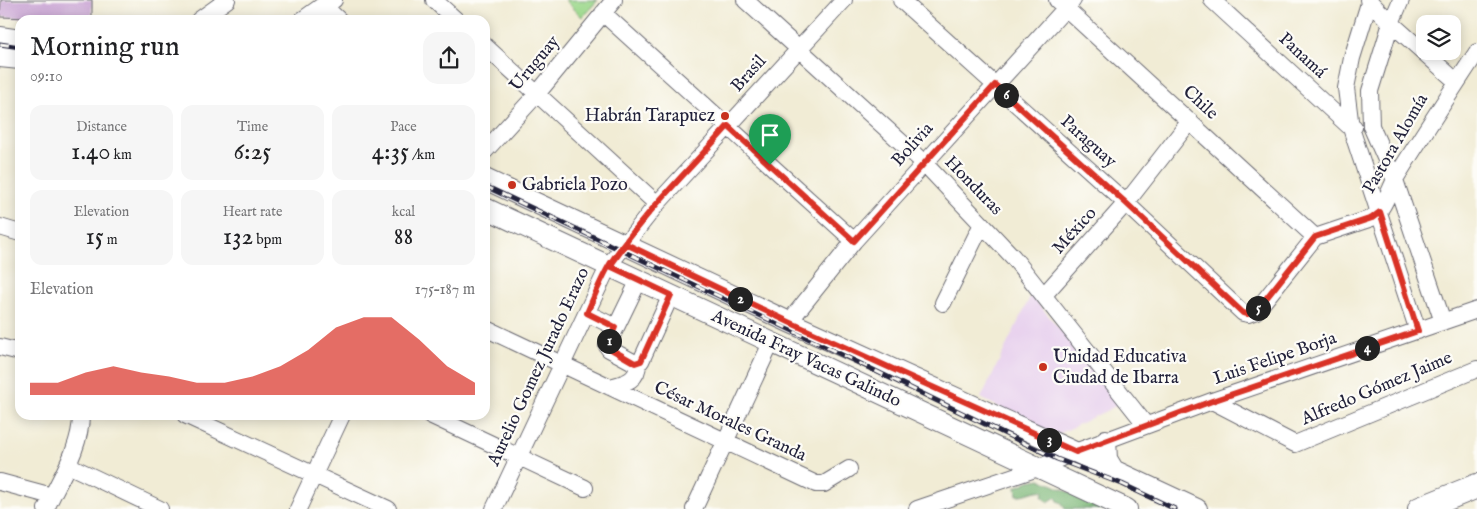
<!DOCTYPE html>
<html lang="en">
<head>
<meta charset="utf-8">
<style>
	:root { --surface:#fff; --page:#f6f6f6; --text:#202124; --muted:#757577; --accent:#d93025 }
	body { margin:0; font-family:"IM FELL English",serif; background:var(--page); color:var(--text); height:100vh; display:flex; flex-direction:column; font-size:19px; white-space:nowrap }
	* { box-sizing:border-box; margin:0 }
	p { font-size:16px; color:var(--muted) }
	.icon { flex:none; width:28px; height:28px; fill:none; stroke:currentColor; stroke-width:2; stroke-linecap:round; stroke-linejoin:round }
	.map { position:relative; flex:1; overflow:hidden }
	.drawer { position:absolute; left:15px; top:15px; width:475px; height:405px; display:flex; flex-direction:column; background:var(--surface); border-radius:15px; box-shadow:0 2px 12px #0003 }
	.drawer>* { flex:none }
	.controls { position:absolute; left:1416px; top:15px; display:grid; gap:10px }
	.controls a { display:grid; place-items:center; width:45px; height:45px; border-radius:10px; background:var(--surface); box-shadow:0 2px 12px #0003; font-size:25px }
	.pin { position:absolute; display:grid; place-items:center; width:42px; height:42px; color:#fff; margin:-51px -21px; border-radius:50% 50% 50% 0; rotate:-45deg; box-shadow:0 0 5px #0007 }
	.pin .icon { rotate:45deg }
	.km { position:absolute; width:25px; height:25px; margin:-12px; border-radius:50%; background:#222; color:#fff; font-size:14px; line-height:25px; text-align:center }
	.round { display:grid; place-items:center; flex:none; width:52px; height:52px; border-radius:15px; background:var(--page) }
	.overview { display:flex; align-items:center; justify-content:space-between; height:85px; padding:0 15px }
	h1 { font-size:28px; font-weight:600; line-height:38px }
	.figures { display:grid; grid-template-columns:repeat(3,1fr); gap:8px; height:85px; padding:5px 15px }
	.figures div { display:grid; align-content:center; border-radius:12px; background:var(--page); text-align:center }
	.figures b { font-size:25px; font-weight:600 }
	.figures small { font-size:14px; font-weight:400 }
	.figures p { font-size:14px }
	.chart { height:140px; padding:10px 15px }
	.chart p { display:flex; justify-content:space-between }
	.chart svg { width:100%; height:90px; margin-top:5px; fill:var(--accent); opacity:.7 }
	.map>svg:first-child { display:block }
	.built { fill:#e8d2ee }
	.green { fill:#9cd88c; stroke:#5f7d64 }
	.forest { fill:#7db878; stroke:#506d5a }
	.building { fill:#c7a1d3 }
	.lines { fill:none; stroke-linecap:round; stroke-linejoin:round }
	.minor-casing { stroke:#6a6971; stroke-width:18 }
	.major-casing { stroke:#6a6971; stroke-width:22 }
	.highway-casing { stroke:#6a6971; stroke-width:26 }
	.minor { stroke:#fff; stroke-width:16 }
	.major { stroke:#fff; stroke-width:20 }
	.highway { stroke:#fff; stroke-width:24 }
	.rail-casing { stroke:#22223b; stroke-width:5 }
	.rail { stroke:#fdfcf7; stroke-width:3; stroke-dasharray:9; stroke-linecap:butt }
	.route-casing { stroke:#fff; stroke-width:10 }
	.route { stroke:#d93025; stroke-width:6 }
	.poi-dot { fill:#c8321e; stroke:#fdfcf7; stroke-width:2 }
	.labels { text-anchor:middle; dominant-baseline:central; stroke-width:4.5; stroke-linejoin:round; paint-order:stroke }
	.street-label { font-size:18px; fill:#22223b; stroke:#fdfcf7 }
	.poi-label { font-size:18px; fill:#22223b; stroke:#fdfcf7; text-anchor:start }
</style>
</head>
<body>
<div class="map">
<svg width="1477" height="509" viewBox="0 0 1477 509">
	<rect width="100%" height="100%" fill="#fdfcf7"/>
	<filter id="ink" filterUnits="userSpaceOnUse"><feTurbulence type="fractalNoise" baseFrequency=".02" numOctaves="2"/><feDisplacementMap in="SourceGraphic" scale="10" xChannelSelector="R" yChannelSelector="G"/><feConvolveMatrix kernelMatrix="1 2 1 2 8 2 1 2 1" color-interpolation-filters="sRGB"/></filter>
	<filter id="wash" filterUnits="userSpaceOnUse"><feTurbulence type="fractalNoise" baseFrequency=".0096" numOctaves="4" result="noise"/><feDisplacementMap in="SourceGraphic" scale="20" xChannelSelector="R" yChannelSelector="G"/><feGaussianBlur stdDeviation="1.12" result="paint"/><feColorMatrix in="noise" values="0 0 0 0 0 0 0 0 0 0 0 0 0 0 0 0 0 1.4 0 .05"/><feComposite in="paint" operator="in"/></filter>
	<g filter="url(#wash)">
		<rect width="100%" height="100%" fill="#f1ecd5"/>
		<path class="built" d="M1031,295l91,108 -67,33 -74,-38z"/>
		<path class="green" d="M565,0h33l-16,17z"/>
		<path class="forest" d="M1040,479l66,30h-41l-3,-6 -4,-2 -2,-4 -8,5 -6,-6 2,-5c-10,-2 -17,5 -27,4l-1,-8 13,-6z"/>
		<g id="blocks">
			<path class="building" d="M1,0h91v20l-92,-3z"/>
		</g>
	</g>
	<g filter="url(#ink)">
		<use href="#blocks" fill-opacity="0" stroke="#6a6971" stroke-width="1"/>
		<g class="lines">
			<g class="minor-casing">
				<path id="minor" d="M434,0l22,20
					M745,0l179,163 89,94 133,168
					M901,0l225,203 117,110 5,1 8,-3 59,-74 57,-19c13,-10 17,-28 25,-42 26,-42 53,-83 80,-124
					M1057,0l258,237
					M1212,0l139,128 3,-1
					M1368,0l23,23 66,59
					M1370,0l-18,58 -6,30 5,40 67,203
					M1401,0l-10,23 -21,68 1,35 24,54 48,142
					M323,5l16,15
					M603,13l251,228
					M199,20l28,-20
					M302,20l21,-15 11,-5
					M485,46l172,158
					M485,151l52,-57 77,-94
					M0,227l20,6
					M639,280l-32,66 2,3 26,14 6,-2 30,-66
					M1044,295l82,-92 64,-82
					M943,303l39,-79
					M587,313l28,14
					M789,322l65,-81 219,-241
					M485,328l331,156h8l25,-15
					M0,347l20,5
					M610,387c15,-4 28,-6 28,-24
					M1212,401l83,43 182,-75
					M185,415l203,94
					M430,415l155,73
					M68,465l92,44
					M0,482l52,14
					M46,509c13,-30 35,-60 35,-94
					M298,509l44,-94
					M494,509l115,-244 48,-61 187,-204
					M694,509l77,-166
					M917,509l121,-41 37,-16 137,-51 265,-91"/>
			</g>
			<g class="major-casing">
				<path id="major" d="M0,37l20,3
					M0,57l20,2
					M485,179l304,143 286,130 122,57
					M485,208l642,301
					M1106,440l1,19 6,10"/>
			</g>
			<g class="highway-casing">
				<path id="highway" d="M1420,509l57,-23"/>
			</g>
			<use href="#minor" class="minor"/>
			<use href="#major" class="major"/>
			<use href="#highway" class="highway"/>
			<g class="rail-casing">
				<path id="rail" d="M0,44l20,3
					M485,186l304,143 268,130 65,25 53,25"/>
			</g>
			<use href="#rail" class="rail"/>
		</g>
	</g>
	<g class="lines" filter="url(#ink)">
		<g class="route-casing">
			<path id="route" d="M770,165l-42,-39c-39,44 -86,89 -118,138 -9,15 -16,33 -23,49l28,14 -8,19 2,2 26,15 6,-2 30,-66 -61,-29 16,-22 163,78 287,130 136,-51 206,-70 -38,-119 -8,6 -57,19 -59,74 -8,3 -5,-1 -117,-110 -131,-118 -141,156 -84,-76"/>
		</g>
		<use href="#route" class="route"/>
	</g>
	<g class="poi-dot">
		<circle cx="725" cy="116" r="5"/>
		<circle cx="512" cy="185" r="5"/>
		<circle cx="1043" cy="367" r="5"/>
	</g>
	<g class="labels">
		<g class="street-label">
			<text transform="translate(1302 56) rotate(43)">Panamá</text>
			<text transform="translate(535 64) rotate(-50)">Uruguay</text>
			<text transform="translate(749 74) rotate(-48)">Brasil</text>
			<text transform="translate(1200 103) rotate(43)">Chile</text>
			<text transform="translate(1088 142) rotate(42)">Paraguay</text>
			<text transform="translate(1396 144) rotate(-60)">Pastora Alomía</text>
			<text transform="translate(913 145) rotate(-48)">Bolivia</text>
			<text transform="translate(973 186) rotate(46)">Honduras</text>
			<text transform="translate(1075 231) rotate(-48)">México</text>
			<text transform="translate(806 359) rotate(25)">Avenida Fray Vacas Galindo</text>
			<text transform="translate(1275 359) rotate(-19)">Luis Felipe Borja</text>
			<text transform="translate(539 367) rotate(-65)">Aurelio Gomez Jurado Erazo</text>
			<text transform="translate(1377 389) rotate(-23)">Alfredo Gómez Jaime</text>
			<text transform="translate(730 422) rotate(25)">César Morales Granda</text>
		</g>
		<g class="poi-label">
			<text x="715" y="116" text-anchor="end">Habrán Tarapuez</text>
			<text x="522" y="185">Gabriela Pozo</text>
			<text x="1053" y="357">Unidad Educativa<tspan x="1053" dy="21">Ciudad de Ibarra</tspan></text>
		</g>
	</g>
</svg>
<div class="controls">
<a><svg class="icon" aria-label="layers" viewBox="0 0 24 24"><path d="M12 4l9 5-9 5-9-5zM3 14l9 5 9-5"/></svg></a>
</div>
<div class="pin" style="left:770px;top:165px;background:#1e9e55"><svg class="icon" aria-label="arrive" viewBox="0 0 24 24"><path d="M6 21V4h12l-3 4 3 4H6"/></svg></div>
<b class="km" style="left:609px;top:341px">1</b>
<b class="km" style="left:740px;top:299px">2</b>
<b class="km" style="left:1049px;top:440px">3</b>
<b class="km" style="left:1367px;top:348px">4</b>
<b class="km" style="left:1258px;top:308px">5</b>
<b class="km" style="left:1006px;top:95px">6</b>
<section class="drawer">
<div class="overview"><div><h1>Morning run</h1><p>09:10</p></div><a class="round"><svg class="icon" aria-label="share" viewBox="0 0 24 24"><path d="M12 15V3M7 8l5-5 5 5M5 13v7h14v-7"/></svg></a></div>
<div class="figures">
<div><p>Distance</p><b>1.40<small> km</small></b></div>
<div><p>Time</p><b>6:25</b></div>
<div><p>Pace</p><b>4:35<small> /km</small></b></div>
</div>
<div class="figures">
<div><p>Elevation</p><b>15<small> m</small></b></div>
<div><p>Heart rate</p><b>132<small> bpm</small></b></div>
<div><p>kcal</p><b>88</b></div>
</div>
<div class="chart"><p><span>Elevation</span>175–187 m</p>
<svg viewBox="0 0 160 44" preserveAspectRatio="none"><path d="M0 44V38L10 38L20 33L30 30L40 33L50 35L60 38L70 38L80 35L90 30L100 22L110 11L120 6L130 6L140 17L150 30L160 38V44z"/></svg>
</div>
</section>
</div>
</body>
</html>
